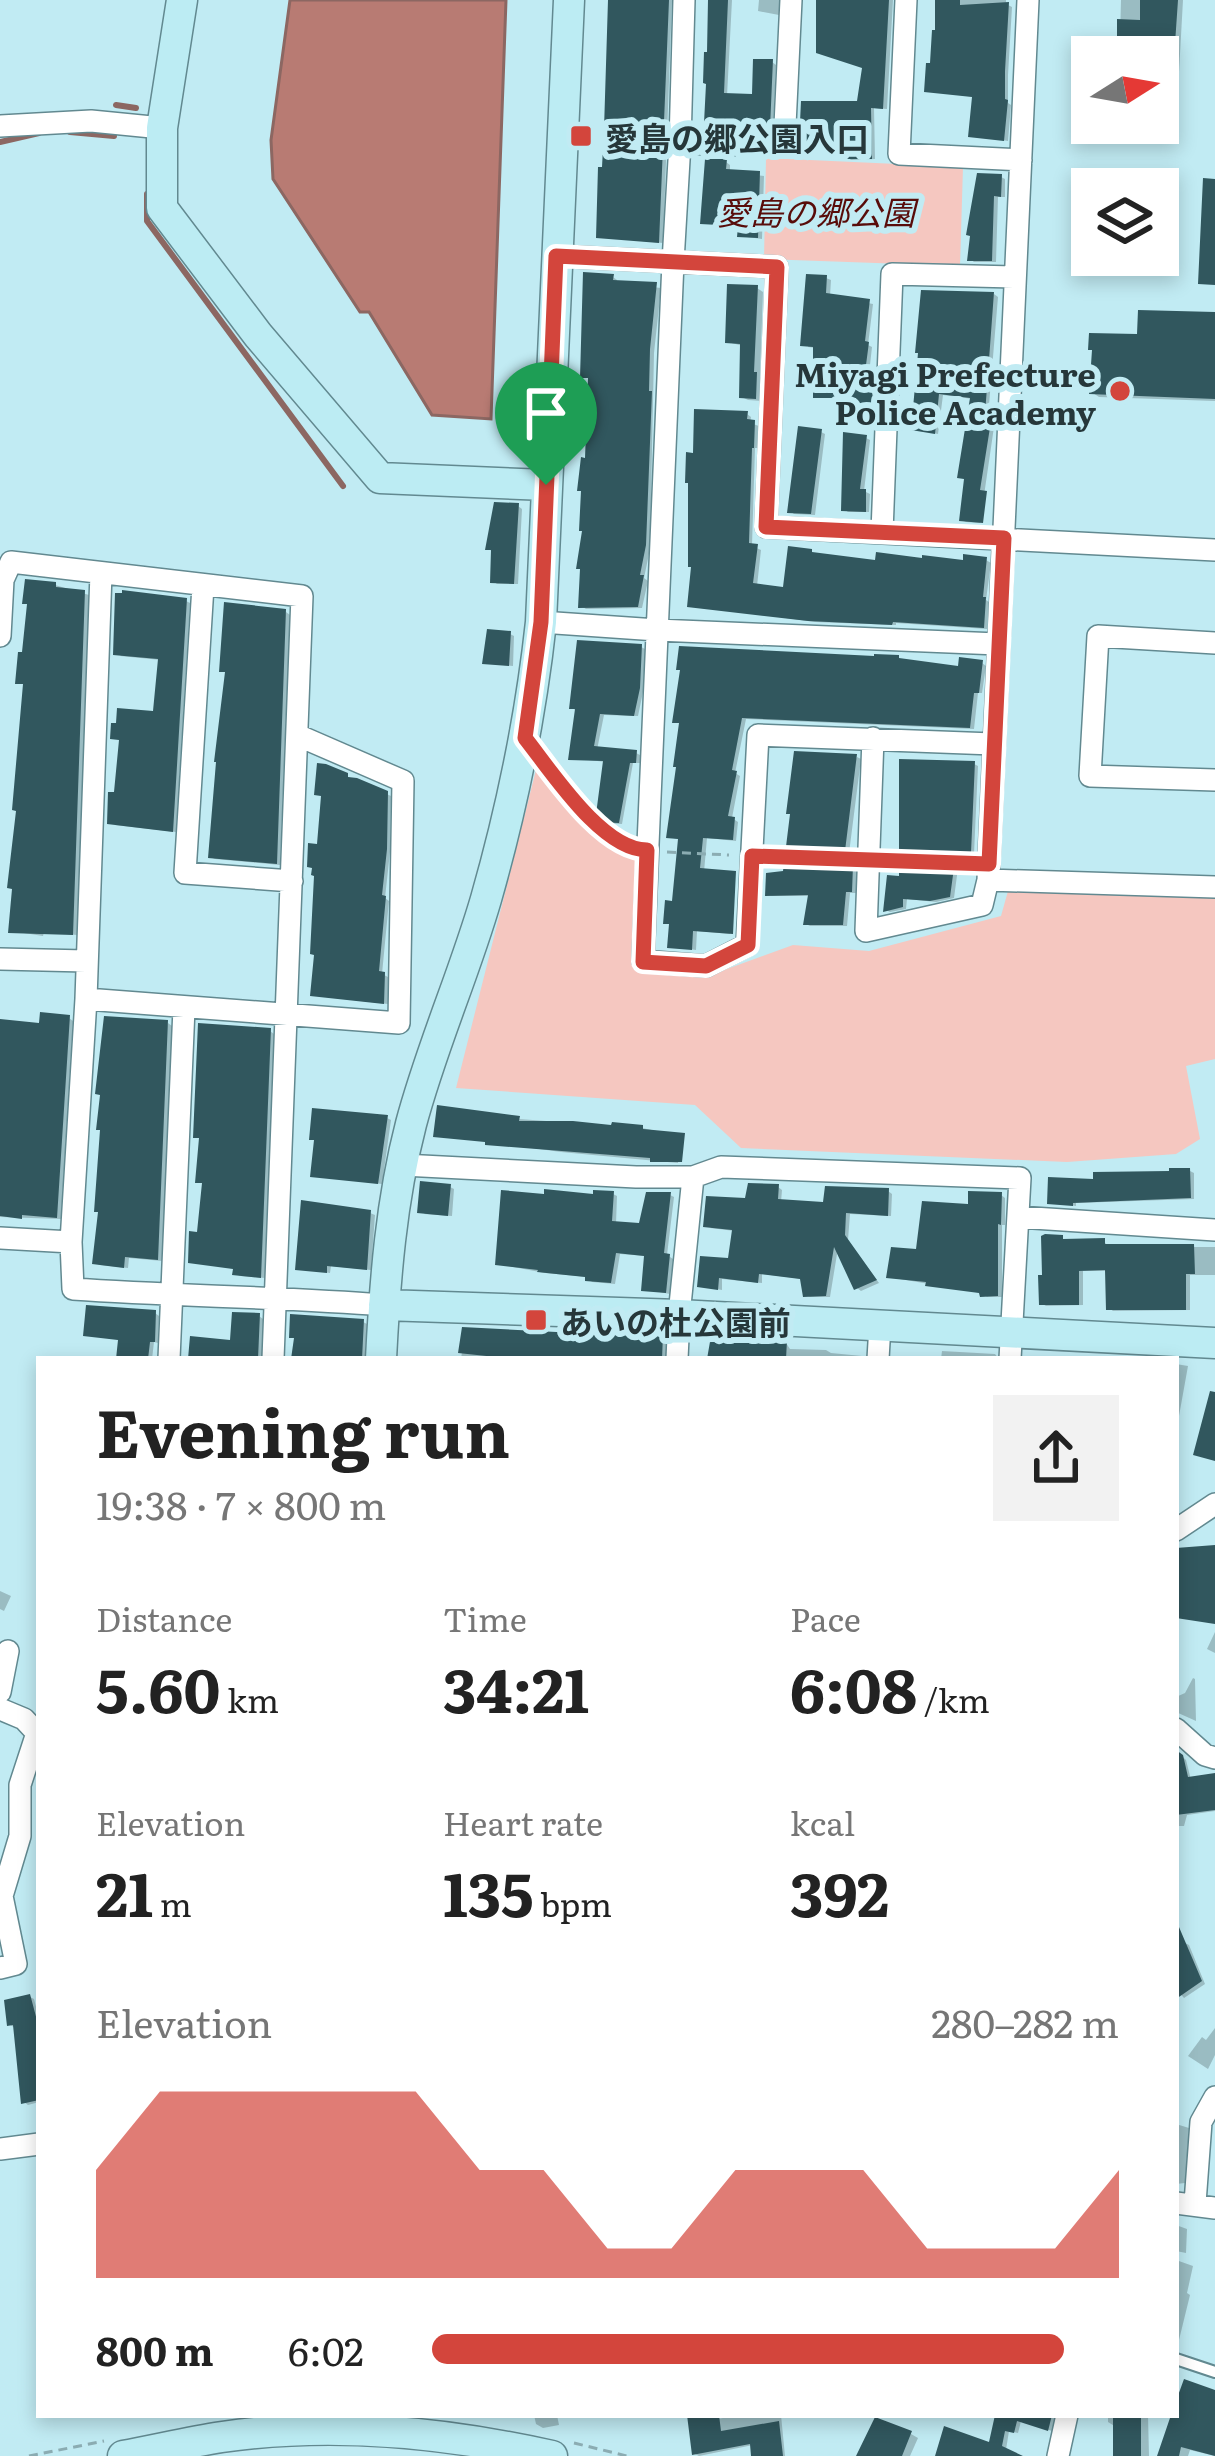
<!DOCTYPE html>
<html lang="en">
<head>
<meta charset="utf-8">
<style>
	:root { --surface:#fff; --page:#f2f2f2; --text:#222; --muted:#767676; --accent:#d3453c }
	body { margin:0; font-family:Literata,"Noto Sans JP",serif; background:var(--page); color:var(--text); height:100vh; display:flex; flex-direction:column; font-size:45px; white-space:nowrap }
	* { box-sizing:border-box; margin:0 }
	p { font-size:39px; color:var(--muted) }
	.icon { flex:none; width:66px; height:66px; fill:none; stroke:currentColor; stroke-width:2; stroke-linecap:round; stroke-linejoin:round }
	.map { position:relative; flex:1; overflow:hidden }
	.side { position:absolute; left:36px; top:1356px; width:1143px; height:1062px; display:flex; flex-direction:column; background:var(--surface); border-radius:0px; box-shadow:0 6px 18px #0003 }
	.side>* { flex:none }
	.needle { width:78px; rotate:79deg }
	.controls { position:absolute; left:1071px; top:36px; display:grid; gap:24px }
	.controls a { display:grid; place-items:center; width:108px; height:108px; border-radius:0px; background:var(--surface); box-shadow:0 6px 18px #0003; font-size:60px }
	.pin { position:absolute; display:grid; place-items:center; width:102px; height:102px; color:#fff; margin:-123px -51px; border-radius:50% 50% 50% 0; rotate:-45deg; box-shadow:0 0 12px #0007 }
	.pin .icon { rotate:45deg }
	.round { display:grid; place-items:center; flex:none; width:126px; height:126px; border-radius:0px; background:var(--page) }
	.headline { display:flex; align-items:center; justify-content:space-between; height:204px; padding:0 60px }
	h1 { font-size:66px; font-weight:700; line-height:90px }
	.metrics { display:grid; grid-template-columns:repeat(3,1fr); gap:18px; height:204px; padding:12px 60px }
	.metrics div { display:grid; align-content:center }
	.metrics b { font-size:60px; font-weight:700 }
	.metrics small { font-size:33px; font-weight:400 }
	.metrics p { font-size:33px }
	.chart { height:336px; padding:24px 60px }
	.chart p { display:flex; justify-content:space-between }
	.chart svg { width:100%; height:216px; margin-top:12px; fill:var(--accent); opacity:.7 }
	ul { padding:0 60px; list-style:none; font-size:39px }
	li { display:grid; grid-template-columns:192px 144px 1fr; align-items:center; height:90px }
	li i { height:30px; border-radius:15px; background:var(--accent) }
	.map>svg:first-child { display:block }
	.green { fill:#f5c7c0 }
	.water { fill:#b87b73; stroke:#8c6762; stroke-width:3 }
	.shadow { fill:#0003 }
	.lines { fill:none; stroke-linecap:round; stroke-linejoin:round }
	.stream { stroke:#8c6762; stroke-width:6 }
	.building { fill:#31575e }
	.lane-casing { stroke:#628990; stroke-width:14 }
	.street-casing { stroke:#628990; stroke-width:24 }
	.secondary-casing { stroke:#628990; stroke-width:33 }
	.path { stroke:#8bacb2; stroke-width:3; stroke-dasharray:9 6; stroke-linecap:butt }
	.lane { stroke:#fff; stroke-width:10 }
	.street { stroke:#fff; stroke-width:21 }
	.secondary { stroke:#bcecf3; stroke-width:30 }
	.route-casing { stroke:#fff; stroke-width:24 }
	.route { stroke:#d3453c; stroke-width:15 }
	.poi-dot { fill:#d3453c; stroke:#c1ebf3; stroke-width:4.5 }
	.labels { text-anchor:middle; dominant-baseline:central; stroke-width:12; stroke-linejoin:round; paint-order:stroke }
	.poi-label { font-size:33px; font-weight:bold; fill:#26373a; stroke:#c1ebf3; text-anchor:start }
	.park-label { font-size:33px; font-style:italic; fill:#580c0a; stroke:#c1ebf3 }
</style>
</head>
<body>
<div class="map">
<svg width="1215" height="2456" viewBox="0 0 1215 2456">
	<rect width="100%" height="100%" fill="#c1ebf3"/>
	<path class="green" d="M766,158l197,9 -3,99 -196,-7z
		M538,762l61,74 39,21 -4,112 71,8 88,-32 76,6 132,-35 7,-25 207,7v161l-29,7 14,73 -24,15 -109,8 -326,-14 -46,-43 -239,-17z"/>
	<path class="water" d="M290,0h216l-15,419 -59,-4 -63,-103h-9l-87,-133 -2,-39z"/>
	<path class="shadow" d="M610,0h62l-9,243 -64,-6 5,-67z
		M711,0h21l-5,96 28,2 17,-36 4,3 -3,64 -66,-7z
		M759,0h23l-3,15 -21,-4z
		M819,0h74l-6,109 -13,-1 1,51 -24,1 -4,-3v-9l-45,-6 58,-38 6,-37z
		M937,0h69v4l6,3 -4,68v28l3,2 -3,36 -37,-6 4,-38 -48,-6 11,-58z
		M1121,0h62l-6,108 -19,-1v-50h-34l1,-16 -5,-3z
		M726,162l4,3v7l34,4 -2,63 -22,-3v-10l-37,-4z
		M1001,177l4,2v18h-7l-2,65h-22l-4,-3z
		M613,277l4,3v3l44,5 -7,65 -4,196 -6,29 4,3 -6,27 -56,1 -5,-3 10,-227 -8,-3z
		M826,278l5,2 -1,16 43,8 -5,41 4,2 -4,36 8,3 -1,20 -12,-1 -4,-2v-5h-39l-4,-2v-48l-8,-1z
		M757,288l6,4 -3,85 3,2 -1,22 -14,-1 -6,-3 1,-51 -15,-4z
		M994,294l4,3 -10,120 7,3 -15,103 -14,-1 -4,-2 5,-40 -7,-3 13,-78 -30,-4 -5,39 -24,-5z
		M1215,315v86l-116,-4 -6,-4 47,-56z
		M747,414l4,3 -1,6 9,3 -1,22h-3l-3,98 9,4 -4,36 29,4 30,-36 61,9h88l21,-3 5,3 -5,37 3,2 -2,27 -91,-6v2l-81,-3 -125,-17 5,-149z
		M821,432l4,2 -10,81 -21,-1 -4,-3z
		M866,438l4,2 -6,51 6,3 -1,18h-21l-4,-3z
		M518,506l4,3 -4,75h-21l-4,-3 1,-29 -6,-3z
		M55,585l34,10 -12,340 -33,-3 -1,4 -32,-5 15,-246 -8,-3z
		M186,601l4,2 -14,229 -61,-7 7,-85 -9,-2 43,-23 5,-55 -41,-4z
		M286,612l4,3 -10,250 -65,-6 -4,-2z
		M510,634l4,2 -1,30 -27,-3z
		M641,647l4,2 -2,43 -5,24 -34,-1 -7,35 39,3 4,2v8h-7l-11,61 -20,-1 -4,-2 8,-59 -35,-4 6,-47 -5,-3z
		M982,663l4,3 -4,27h-4l-4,36 -228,-10 -11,54 5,3 -8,42 6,4 -2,19 -29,-3 -3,34 29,2 -3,60 -33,-3 -1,19 -26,-4 11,-106 -11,-3 10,-70 -1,-44 -4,-2z
		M857,757l4,2 -14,110 10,2 -1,22h-6l-3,33h-37l-4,-2 4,-28h-38l-4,-2 18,-20z
		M974,764l4,2 -4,88 -14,-1 -6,45 -18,4 -29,-3 -1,10 -16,3 -4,-2 16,-31z
		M346,776l45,20 -1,56 -5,46 4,3 -7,73 6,3v27l-71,-8 3,-149z
		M69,1018l4,3 -12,198 -61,-2v-163l41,-28z
		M168,1023l4,3 -10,235 -33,-3 -1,10 -28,-3 -5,-2z
		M270,1031l4,3 -9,244 -25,-2 -4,-2v-5l-45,-7 9,-27 5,-51 -7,-3z
		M387,1118l4,2 -9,64 -68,-8z
		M519,1119l123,9 39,8 -3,27 -117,-11 -125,-17z
		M1190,1171l4,2v26l-118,4v3l-26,-4 46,-20z
		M450,1187l4,2 -2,27 -28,-2z
		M778,1187l4,3 -1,12 45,3 62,-14 4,3 -1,22 -41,-2 -2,26 31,43 -18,8 -4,-3 -19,-40 -8,49h-20l-4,-2 -3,-16 -41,-5v9l-40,-4v11l-22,-4 30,-25 5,-30 -25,-3 38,-26z
		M613,1194l4,2 -1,28 25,2 29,-31 4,2 -7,58 6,4 -3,35 -26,-5 3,-33 -27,-2 -5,30 -23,-2 -4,-5 -43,-4 -47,-9 98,-67z
		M1001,1195l4,3v27h-3v72h-15l-5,-4 -88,-15 24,-26 53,-45z
		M370,1213l5,2 -4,55 -40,-4 -1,7 -32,-5z
		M1062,1238l6,4 36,-1 4,6h107v28h-25v35l-77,1 -4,-3 -1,-37h-25v34l-37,1 -5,-3z
		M155,1313l4,3 -1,27 -4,-1 -2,17h-33l2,-19 -35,-5z
		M259,1316l4,3 -1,40h-71l41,-15z
		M363,1322l4,2 -2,35h-70z
		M465,1330l197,7 4,2v20h-205z
		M786,1343l4,6 36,1 5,3 31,3 5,3h-156z
		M942,1351l53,3 4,5h-58z
		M1176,1364l12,2 -9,50h-3z
		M0,1591l11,5 -7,15 -4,-2z
		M1215,1632v21l-8,-4z
		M1193,1678l2,1 1,42 -20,-9v-15l9,-4z
		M1176,1751l10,9 5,20 24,-4v35l-28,4 -3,11h-8z
		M1185,1943l4,2 16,39 -21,14 -8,-9v-39z
		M30,1997l4,2 5,19v84l-11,3 -4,-3 -10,-75 -4,-2z
		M1215,2028v27l-7,14 -20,-13 14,-19 4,3z
		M1176,2124l13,4 -4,55 -9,1z
		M1176,2225l11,4 -1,24 -10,-2z
		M1176,2260l17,6 -6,27 3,2 -11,45h-3z
		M1215,2393v63l-25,-6 -2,6h-28l16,-46z
		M534,2415h23l2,10 -16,3 -7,-4z
		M742,2415h39l4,41h-31l-1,-11 -54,11 -4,-2 -4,-31z
		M998,2415h59l-5,16 -31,-10 -3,12 -9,-2 -4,25h-67l53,-11z
		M1108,2415h40l1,41h-33v-29l-8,-5z
		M911,2434l7,4 -8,18h-45z"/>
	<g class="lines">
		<path class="stream" d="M116,105l20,3
			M70,132l44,4
			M0,142l39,-9
			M147,194v27l196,265"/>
	</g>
	<path class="building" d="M608,0h61l-10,243 -63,-5 2,-71h4l2,-38z
		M708,0h20l-4,93 28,1 1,-35h20l-3,69 -66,-5 2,-39 -3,-1 1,-31h3z
		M816,0h73l-6,109 -12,-1 1,51h-28v-11l-45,-5 2,-42h56l5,-33 -46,-15z
		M935,0h25v5l49,-3 -4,69v28l3,1 -4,41 -36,-4 4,-40 -48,-5 2,-29h4l2,-33h3z
		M1140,0h38l-8,116h-12v-59h-20l1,-16 -22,-1v-21l23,1z
		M705,159h22l-1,10 34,2 -2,67 -21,-1 1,-11 -38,-2z
		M977,173l25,1 -1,23 -7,-1 -2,65h-25l3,-25 -4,-1z
		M1203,178l12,1v106l-17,-1z
		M583,272l31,2 -1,6 44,2 -7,67 -1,42h3l-6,154 -6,30h4l-6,32 -60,1 2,-39h-4l6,-38h-3l2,-40h-4l4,-34 4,1 3,-80h-8z
		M806,274l21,1 -1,18 44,6 -5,42 4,1 -5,38h9l-1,25 -16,-1v-6h-43v-51l-13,-1z
		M727,284l31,1 -4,87h3l-1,27 -17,-1 1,-54 -15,-1z
		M921,290l73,2 -9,122 7,1 -12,75 7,1 -4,32 -24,-2 5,-42 -7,-1 13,-80 -31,-4 -4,40 -24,-4 7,-77h-3z
		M1138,310l77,2v87l-126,-5 3,-44h-4l1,-17 48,1z
		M694,409l54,2 -1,8 8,1 -1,28h-2l-3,95 9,1 -5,39 30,4 5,-41 24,3v3l63,8 1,-8 46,6v-3l41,5v-6l24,3 -4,40h3l-2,31 -91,-6 -1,3 -84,-4 -121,-14 4,-40h-3v-84h-3l1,-31 7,1z
		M798,426l24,3 -11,85 -24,-1z
		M843,432l24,3 -7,54h6v23l-25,-1z
		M494,502l25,1 -5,81 -24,-1 1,-33h-6z
		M25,579l31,3v5l29,3 -12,345 -65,-2 4,-44 -5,-1 9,-77 -4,-1 11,-126h-8l3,-32h4l5,-48h-5z
		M122,590l65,8 -14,234 -66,-8 1,-32h6l5,-52 -9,-1 1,-16h5l1,-15 36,3 5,-52 -45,-4 2,-62h7z
		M224,602l62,7 -9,255 -69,-6 8,-96h-2l11,-90h-6z
		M487,629l24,2 -2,35 -27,-2z
		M577,640l65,4 -2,44 -6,28 -34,-2 -6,32 43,4 -1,13h-6l-11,60 -24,-1 8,-61 -35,-1 7,-51h-6z
		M679,646l195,10v-2l25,1v3l59,8 1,-9 24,3 -4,33h-5l-4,35 -228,-10 -10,52 5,1 -9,45 7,1 -2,23 -30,-2 -3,30 36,3 -3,63 -40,-3 -1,19 -25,-2 2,-24h-6l2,-24 7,1 6,-62 -12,-1 10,-71h-3l6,-44h-7l8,-53h-4z
		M794,751l63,3 -14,113 10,-2 -1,27h-6l-3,33h-40l5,-30 -43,1 1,-23 17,-2 7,-57h-4z
		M899,759l76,2 -4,92h-15l-6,44 -20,4 -27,-2v8l-20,5 4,-37 12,1z
		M317,763l9,1 22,9v4l9,1 31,13 -1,58 -5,46 4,1 -7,75 6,1 -1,32 -74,-8 4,-41 -4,-1 4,-78 -3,-1 1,-7 -5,-1 1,-24 9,1 4,-48 -7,-1z
		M40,1012l30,3 -13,203 -35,-3v4l-22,-3v-197l39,4z
		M104,1016l64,4 -10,240 -33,-3 -1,11 -32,-4 6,-52h-4l6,-82h-4l4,-35 -5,-1z
		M198,1023l73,5 -10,250 -29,-3 1,-6 -45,-6 1,-32 8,1 5,-49h-7l4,-45h-6z
		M437,1105l83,11 -1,5h54l38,4 1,-3 31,3v4l42,4 -3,29h-32v-4l-165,-13v-3l-52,-5z
		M312,1108l76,7 -10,69 -68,-7 4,-37h-5z
		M1169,1168h21l1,30 -118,5v3l-26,-2 1,-27 45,2v-7l76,-1z
		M420,1181l31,3 -3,32 -31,-3z
		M748,1183l31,1 -1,15 45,3 2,-16 64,2 -1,28 -42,-3 -1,22 32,45 -23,10 -20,-43 -8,49 -23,1 -3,-18 -41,-5 -1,9 -39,-5 -1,12 -21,-3 3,-31 28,2 4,-28 -29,-3 3,-31 39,2z
		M544,1189l49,5v-4l21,1 -2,30 27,2 7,-31h25l-7,61 6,1 -4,39 -25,-2 3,-35 -28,-3 -5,30 -26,-2v-4l-48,-5 1,-2 -43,-5 6,-75 43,4z
		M968,1191l34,1 -1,33 -3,-1v72l-18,1 -1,-4 -54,-7 1,-4 -40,-4 5,-31 25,2 6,-48 46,3z
		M301,1200l70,10 -4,60 -40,-4v7l-32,-3z
		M1045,1234l18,1v4l42,-1v6h89l1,30h-9v36h-80l-1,-40 -26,1v34h-40l-1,-30h4l-1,-39z
		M86,1305l70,5 -1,32h-5l-2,17h-32l2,-19 -35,-4z
		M232,1312l28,1 -2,46h-70l2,-23 40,4z
		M290,1314l74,5 -2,40h-71l3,-21h-5z
		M462,1327l133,7v-2l68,2 -1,25h-148l-56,-6z
		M711,1336l76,4 -1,19h-79z
		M1210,1391l5,1v69l-22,-6z
		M1215,1545v79l-39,-6v-70z
		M1176,1750l7,5 5,22 27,-4v37l-39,5z
		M1176,1920l26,61 -26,18z
		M30,1994l9,34v72l-18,4 -8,-79 -6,1 -3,-26z
		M1184,2379l31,11v66l-34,-9 -2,9h-22l14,-41h5v-14z
		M687,2415h32l2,16 58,-10 4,35h-32l-1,-12 -58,11z
		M995,2415h57l-4,16 -31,-10 -3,12 -9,-2 -3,15 21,10h-88l9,-30 45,16z
		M1113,2415h28v41h-28z
		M875,2417l37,14 -10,25h-46z"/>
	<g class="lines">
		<g class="lane-casing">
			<path id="lane" d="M1176,2359l39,13"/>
		</g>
		<g class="street-casing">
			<path id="street" d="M684,0l-4,143 -7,119 -30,699 63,5 41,-21 11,-210 235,9
				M906,0l-7,154 122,6
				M0,126l91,-5 71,7
				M680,143l104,3 7,-146
				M556,256l221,11 -11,260 449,23
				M882,532l10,-258 122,3
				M101,573l-15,426 -15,243 2,47c103,7 207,8 311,16
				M203,586l-18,287 107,8
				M541,622l116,8 341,14
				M0,636l3,-56 8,-18 291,34 -29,763
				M1215,643l-117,-7 -8,140 125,4
				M873,738l-7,193 116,-26 6,-25 227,7
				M988,880l40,-880
				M0,959l86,2
				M86,999l313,24 4,-242 -106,-46
				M403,1165l233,12h57l28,-10 299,11 -10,181
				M1018,1217l197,13
				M0,1238l71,4
				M169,1359l15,-351
				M677,1359l2,-44 14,-138
				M878,1359l2,-34
				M1176,1530l39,-26
				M0,1692l8,-41
				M0,1709l24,10 13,14 -17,52v51l-18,60 14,68 -16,4
				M1176,1729l29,26 10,3
				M0,2149l39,-5
				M1176,2203l39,5
				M1195,2203l6,-81 14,-25
				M1058,2456l9,-41"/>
		</g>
		<g class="secondary-casing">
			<path id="secondary" d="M182,0l-20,128v80l96,127 122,143 166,7
				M384,1305l295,10 536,28
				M381,1359c4,-79 10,-158 30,-235 20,-76 53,-149 75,-225 26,-91 45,-184 55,-277l28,-622
				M123,2456c33,-6 66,-14 99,-19 111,-16 221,-5 330,19"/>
		</g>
		<path class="path" d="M544,761l57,71 27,15
			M667,852l62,3
			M775,857l74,3
			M889,861l80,3
			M574,2443l53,13
			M29,2456l75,-15"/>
		<use href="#lane" class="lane"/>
		<use href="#street" class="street"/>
		<use href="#secondary" class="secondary"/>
	</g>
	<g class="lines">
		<g class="route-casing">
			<path id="route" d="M556,256l221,11 -11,260 238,11 -15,326 -237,-8 -4,89 -42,21 -63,-4 4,-112c-45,0 -95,-78 -122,-112l16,-116z"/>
		</g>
		<use href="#route" class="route"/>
	</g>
	<g class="poi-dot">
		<rect x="569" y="124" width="24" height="24" rx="6"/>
		<circle cx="1120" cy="391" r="12"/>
		<rect x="524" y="1308" width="24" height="24" rx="6"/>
	</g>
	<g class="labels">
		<g class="poi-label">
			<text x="605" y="136">愛島の郷公園入口</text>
			<text x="1096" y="372" text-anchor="end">Miyagi Prefecture<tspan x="1096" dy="38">Police Academy</tspan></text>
			<text x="560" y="1320">あいの杜公園前</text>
		</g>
		<g class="park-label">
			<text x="816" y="210">愛島の郷公園</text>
		</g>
	</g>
</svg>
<div class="controls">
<a><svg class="needle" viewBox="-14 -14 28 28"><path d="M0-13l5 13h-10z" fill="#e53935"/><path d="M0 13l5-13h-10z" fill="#767676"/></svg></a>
<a><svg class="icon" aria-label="layers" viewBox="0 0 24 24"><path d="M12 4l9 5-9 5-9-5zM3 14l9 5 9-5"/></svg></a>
</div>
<div class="pin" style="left:546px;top:485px;background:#1e9e55"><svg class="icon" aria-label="arrive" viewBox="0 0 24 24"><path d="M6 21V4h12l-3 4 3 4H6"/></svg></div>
<section class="side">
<div class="headline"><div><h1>Evening run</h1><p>19:38 · 7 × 800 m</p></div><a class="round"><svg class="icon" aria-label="share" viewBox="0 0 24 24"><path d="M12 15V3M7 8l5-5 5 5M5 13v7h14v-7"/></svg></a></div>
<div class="metrics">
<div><p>Distance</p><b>5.60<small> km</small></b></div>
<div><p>Time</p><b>34:21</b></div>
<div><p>Pace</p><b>6:08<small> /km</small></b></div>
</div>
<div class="metrics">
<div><p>Elevation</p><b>21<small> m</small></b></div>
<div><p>Heart rate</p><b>135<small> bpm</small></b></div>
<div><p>kcal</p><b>392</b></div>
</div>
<div class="chart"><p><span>Elevation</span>280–282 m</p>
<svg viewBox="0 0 160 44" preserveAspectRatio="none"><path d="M0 44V22L10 6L20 6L30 6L40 6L50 6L60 22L70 22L80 38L90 38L100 22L110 22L120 22L130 38L140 38L150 38L160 22V44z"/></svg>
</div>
<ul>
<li><b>800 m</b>6:02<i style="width:92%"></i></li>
</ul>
</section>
</div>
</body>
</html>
